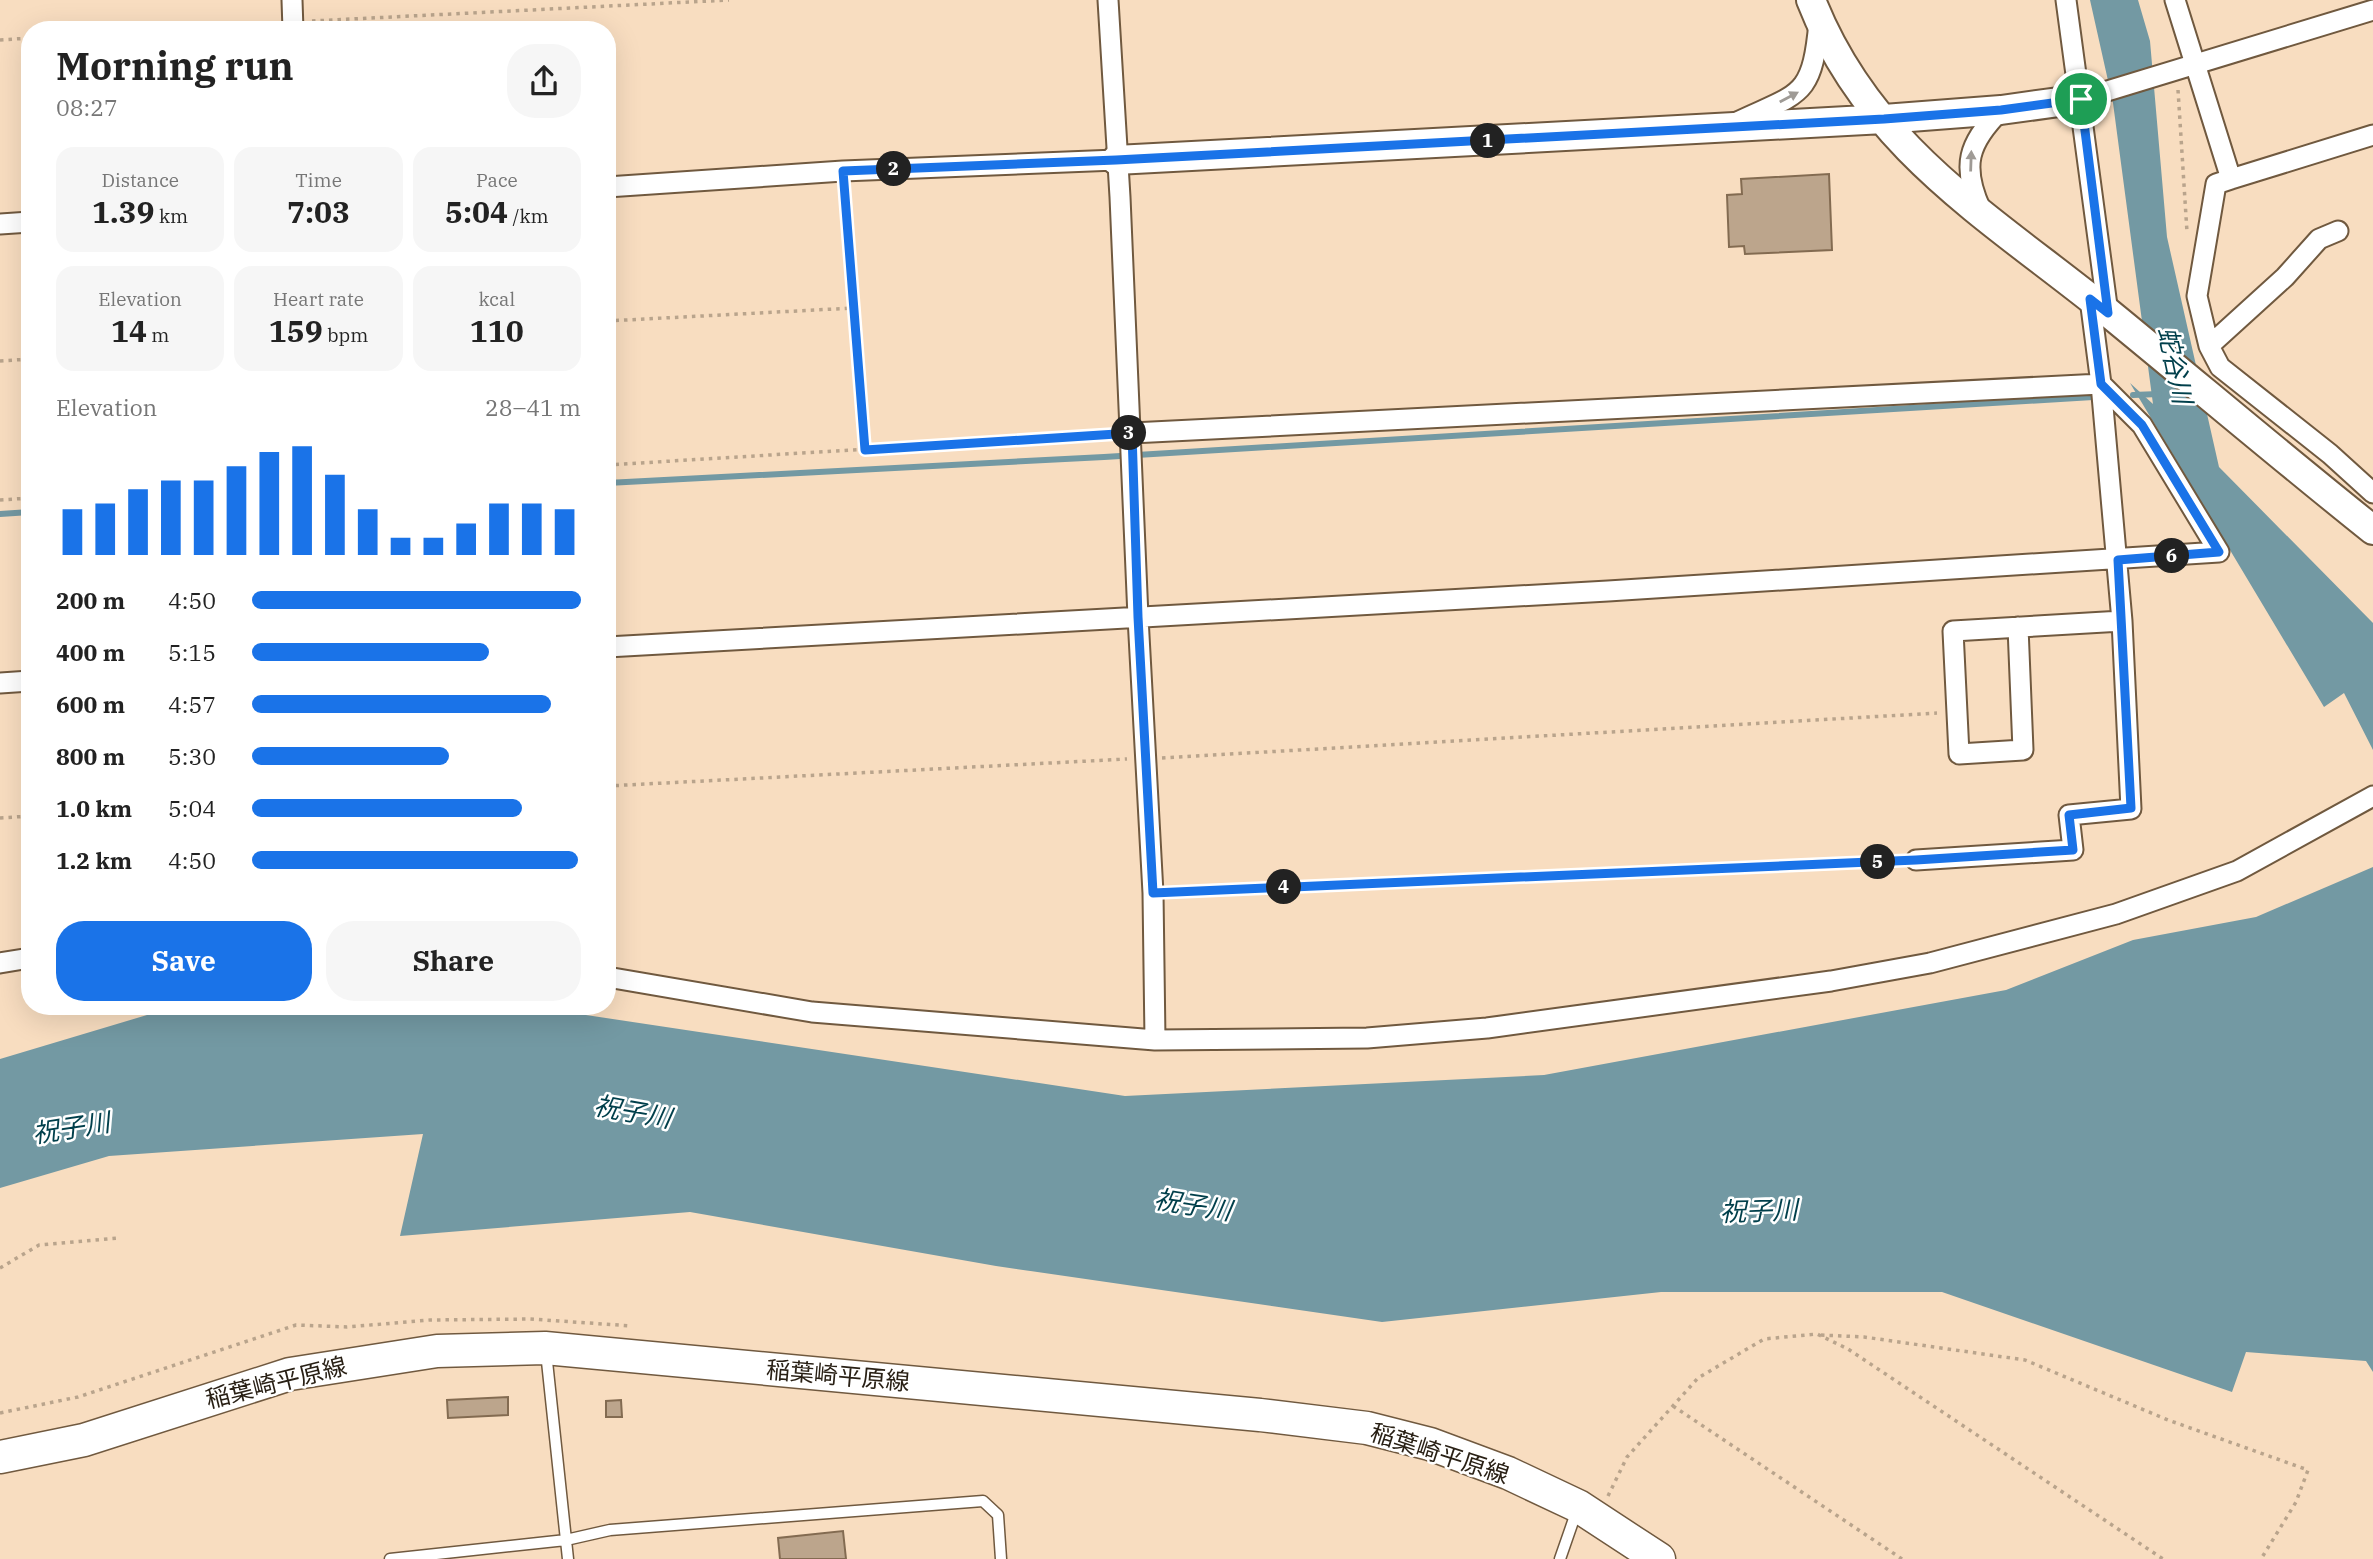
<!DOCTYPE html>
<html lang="en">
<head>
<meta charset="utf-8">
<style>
	:root { --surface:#fff; --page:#f6f6f6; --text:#222; --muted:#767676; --accent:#1a73e8 }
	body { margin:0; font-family:"IBM Plex Serif","Noto Sans JP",serif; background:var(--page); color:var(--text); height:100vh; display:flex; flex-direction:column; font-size:26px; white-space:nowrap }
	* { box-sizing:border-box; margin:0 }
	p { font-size:23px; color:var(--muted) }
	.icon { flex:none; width:38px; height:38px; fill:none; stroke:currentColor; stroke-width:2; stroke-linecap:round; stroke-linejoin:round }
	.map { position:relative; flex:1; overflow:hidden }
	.panel { position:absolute; left:21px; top:21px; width:595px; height:994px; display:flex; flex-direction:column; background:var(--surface); border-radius:28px; box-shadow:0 7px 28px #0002 }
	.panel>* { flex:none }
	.pin { position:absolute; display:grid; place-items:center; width:60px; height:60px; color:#fff; margin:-30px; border:4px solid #fff; border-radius:50%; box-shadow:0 2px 7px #0007 }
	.km { position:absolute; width:35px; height:35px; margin:-18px; border-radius:50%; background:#222; color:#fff; font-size:19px; line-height:35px; text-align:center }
	.round { display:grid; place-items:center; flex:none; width:74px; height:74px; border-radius:28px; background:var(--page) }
	.head { display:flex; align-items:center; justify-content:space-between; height:119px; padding:0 35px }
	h1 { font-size:38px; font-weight:800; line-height:52px }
	.figures { display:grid; grid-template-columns:repeat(3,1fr); gap:10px; height:119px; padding:7px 35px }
	.figures div { display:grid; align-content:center; border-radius:18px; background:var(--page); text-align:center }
	.figures b { font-size:30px; font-weight:800 }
	.figures small { font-size:19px; font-weight:400 }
	.figures p { font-size:19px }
	.chart { height:196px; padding:14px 35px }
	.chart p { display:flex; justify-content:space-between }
	.chart svg { width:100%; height:126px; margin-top:7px; stroke:var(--accent); stroke-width:6 }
	.primary-button { display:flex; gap:14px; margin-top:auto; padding:14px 35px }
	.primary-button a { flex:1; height:80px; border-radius:28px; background:var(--accent); color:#fff; font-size:28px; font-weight:800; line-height:80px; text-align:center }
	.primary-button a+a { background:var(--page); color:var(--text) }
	ul { padding:0 35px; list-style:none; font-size:23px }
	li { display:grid; grid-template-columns:112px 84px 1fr; align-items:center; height:52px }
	li i { height:18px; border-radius:9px; background:var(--accent) }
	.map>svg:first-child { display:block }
	.water { fill:#7399a3 }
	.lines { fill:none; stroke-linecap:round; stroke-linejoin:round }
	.stream { stroke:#7399a3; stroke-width:6 }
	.building { fill:#bca58c; stroke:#836b51; stroke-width:2 }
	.lane-casing { stroke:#70593f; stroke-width:13 }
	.street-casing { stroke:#70593f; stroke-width:23 }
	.secondary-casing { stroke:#70593f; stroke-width:32 }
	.primary-casing { stroke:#70593f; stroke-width:35 }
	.path { stroke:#b9a48c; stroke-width:3.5; stroke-dasharray:3.5 5; stroke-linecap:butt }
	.lane { stroke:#fff; stroke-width:10 }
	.street { stroke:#fff; stroke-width:19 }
	.secondary { stroke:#fff; stroke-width:28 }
	.primary { stroke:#fff; stroke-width:32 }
	.oneway { fill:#9f9b96 }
	.route-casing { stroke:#fff; stroke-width:14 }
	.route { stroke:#1a73e8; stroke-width:9 }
	.labels { text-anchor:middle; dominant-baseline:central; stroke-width:5; stroke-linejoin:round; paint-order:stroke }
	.street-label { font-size:24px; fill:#292015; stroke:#fff }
	.water-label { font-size:26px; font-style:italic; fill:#003f4b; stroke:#fff }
</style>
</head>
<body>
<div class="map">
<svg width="2373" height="1559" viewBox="0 0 2373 1559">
	<rect width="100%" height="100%" fill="#f8ddc0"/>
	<path class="water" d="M2090,0h48l12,41 17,196 52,230 154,156v127l-29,-57 -20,14 -194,-324 23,21 -40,-301z
		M2373,867v505l-7,-11 -120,-9 -14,40 -290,-100h-281l-279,30 -386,-56 -306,-54 -290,24 23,-102 -314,22 -109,32v-129l157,-47 429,3 539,81 419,-21 462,-85 127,-50 123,-23z"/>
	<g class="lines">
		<path class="stream" d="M2133,395l26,-1
			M607,483l497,-26 989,-60
			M0,514l30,-2"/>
	</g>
	<path class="building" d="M1829,174l3,76 -87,4 -1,-8 -15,1 -2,-52 15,-1 -1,-15z
		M508,1397v18l-60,3 -1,-18z
		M621,1400l1,17h-16v-16z
		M843,1531l3,28h-66l-2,-21z"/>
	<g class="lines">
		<g class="lane-casing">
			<path id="lane" d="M546,1352l22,207
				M390,1559l176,-19 44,-10 373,-29 15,14 3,44
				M1560,1559l17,-49"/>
		</g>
		<g class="street-casing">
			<path id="street" d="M292,0l1,30
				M1108,0l12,197 18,420 15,276 2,147
				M2066,0l42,313
				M2175,0l56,179 142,-44
				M2081,99l292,-89
				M1735,123c65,-31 77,-24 84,-101
				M2231,179l-15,5 -19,112 12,50 11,21 110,87 43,39
				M607,187l236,-16 273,-11
				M1981,210c-20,-44 -13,-67 20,-100
				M0,224l30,-2
				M2209,346l76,-69 34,-38 19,-8
				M1132,433l969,-49 -11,-85
				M2018,627l5,123 -64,4 -6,-123 169,-10
				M607,647l1001,-56 611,-39 -77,-127 -41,-41
				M0,683l30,-2
				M1916,860l157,-10 -4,-35 62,-6 -9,-188 -21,-237
				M0,963l30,-5
				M607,977l205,35 343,28 212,-2 120,-10 344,-47 99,-18 186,-49 121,-43 136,-75"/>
		</g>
		<g class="secondary-casing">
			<path id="secondary" d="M1811,0c58,149 182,219 299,314 88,72 174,145 263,216
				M1116,160l768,-41 117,-9 80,-11"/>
		</g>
		<g class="primary-casing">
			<path id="primary" d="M0,1457l84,-17 206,-66 147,-23 108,-3 715,67 107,13 63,16 78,29 70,33 81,53"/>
		</g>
		<path class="path" d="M312,21l417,-21
			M171,30l102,-6
			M0,40l30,-2
			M2178,90l9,142
			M845,190l20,260
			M607,321l246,-13
			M0,361l30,-2
			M607,465l505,-31
			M0,500l30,-2
			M1162,758l775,-45
			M607,786l520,-27
			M0,818l30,-2
			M1173,892l726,-31
			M0,1268l39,-23 79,-7
			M1821,1335l43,2 161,23 143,60 140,50 -12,32 -35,57
			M1673,1406l229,153
			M0,1413l78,-16 218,-72 51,2 83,-7 100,-1 102,7
			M1608,1496l19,-39 71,-79 66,-39 53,-5 31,15 315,210"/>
		<use href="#lane" class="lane"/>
		<use href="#street" class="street"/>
		<use href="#secondary" class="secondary"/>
		<use href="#primary" class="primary"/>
	</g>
	<defs><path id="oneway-solid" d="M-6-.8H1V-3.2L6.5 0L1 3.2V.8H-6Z" transform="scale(1.75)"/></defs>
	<g class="oneway">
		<use href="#oneway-solid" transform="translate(1789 97) rotate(-28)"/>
		<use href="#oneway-solid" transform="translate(1971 161) rotate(-88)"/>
	</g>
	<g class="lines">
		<g class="route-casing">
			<path id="route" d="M2081,99l27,214 -18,-14 11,85 41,41 77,127 -101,8 13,248 -62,7 4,35 -157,10 -763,33 -15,-276 -6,-184 -267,17 -22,-279 273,-11 768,-41 117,-9z"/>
		</g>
		<use href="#route" class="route"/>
	</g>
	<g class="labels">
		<g class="street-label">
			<text transform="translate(838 1375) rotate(5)">稲葉崎平原線</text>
			<text transform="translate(276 1382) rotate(-14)">稲葉崎平原線</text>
			<text transform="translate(1440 1453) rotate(18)">稲葉崎平原線</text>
		</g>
		<g class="water-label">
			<text transform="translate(2176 365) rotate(78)">蛇谷川</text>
			<text transform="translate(633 1111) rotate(10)">祝子川</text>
			<text transform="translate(71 1127) rotate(-9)">祝子川</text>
			<text transform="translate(1193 1204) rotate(9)">祝子川</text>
			<text transform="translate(1759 1210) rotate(-2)">祝子川</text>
		</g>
	</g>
</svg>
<div class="pin" style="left:2081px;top:99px;background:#1e9e55"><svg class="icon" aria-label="arrive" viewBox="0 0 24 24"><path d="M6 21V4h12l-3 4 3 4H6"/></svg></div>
<b class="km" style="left:1488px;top:141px">1</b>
<b class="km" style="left:894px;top:169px">2</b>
<b class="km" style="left:1129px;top:433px">3</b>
<b class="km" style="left:1284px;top:887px">4</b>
<b class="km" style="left:1878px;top:862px">5</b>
<b class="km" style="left:2172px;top:556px">6</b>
<section class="panel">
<div class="head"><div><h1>Morning run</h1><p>08:27</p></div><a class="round"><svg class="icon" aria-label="share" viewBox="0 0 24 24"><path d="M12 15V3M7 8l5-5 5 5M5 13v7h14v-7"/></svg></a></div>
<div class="figures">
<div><p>Distance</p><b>1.39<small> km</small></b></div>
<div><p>Time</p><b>7:03</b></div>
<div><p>Pace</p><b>5:04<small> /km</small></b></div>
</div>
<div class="figures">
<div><p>Elevation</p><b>14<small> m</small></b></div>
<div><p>Heart rate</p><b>159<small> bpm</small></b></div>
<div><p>kcal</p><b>110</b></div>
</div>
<div class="chart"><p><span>Elevation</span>28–41 m</p>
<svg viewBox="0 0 160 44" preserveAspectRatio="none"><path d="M5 44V28M15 44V26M25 44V21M35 44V18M45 44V18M55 44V13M65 44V8M75 44V6M85 44V16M95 44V28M105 44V38M115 44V38M125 44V33M135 44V26M145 44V26M155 44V28"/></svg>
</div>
<ul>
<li><b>200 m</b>4:50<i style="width:100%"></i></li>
<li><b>400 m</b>5:15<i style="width:72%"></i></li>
<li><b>600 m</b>4:57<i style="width:91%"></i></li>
<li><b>800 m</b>5:30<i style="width:60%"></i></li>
<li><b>1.0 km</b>5:04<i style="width:82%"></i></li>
<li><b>1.2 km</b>4:50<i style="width:99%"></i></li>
</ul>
<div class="primary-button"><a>Save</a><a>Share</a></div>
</section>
</div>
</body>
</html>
